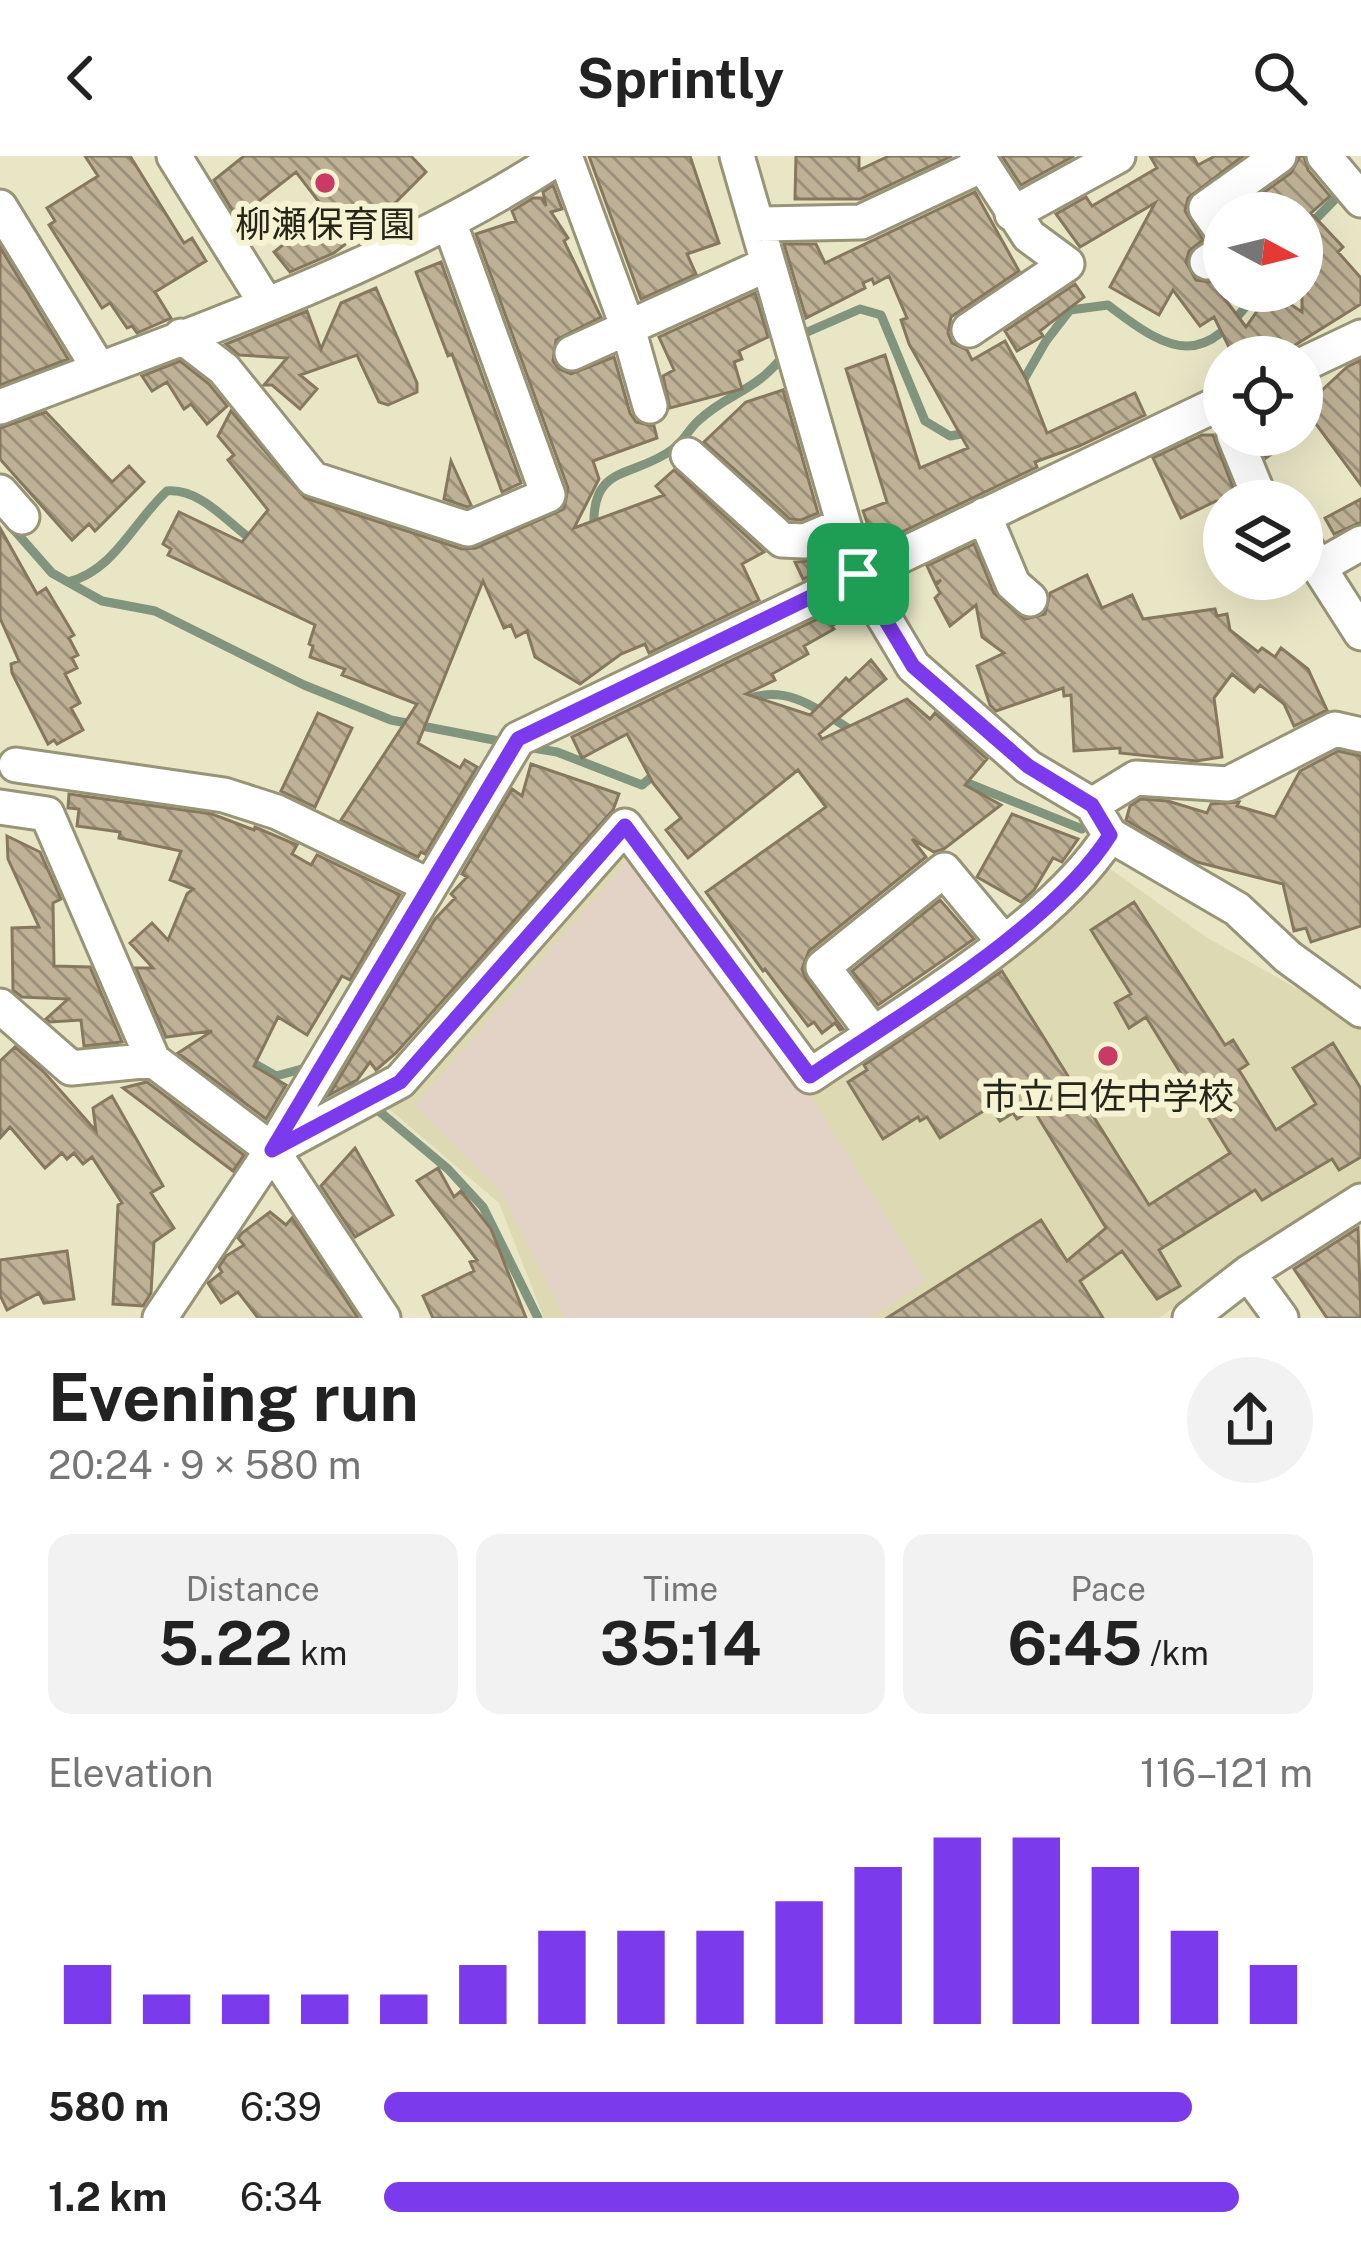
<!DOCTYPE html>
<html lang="en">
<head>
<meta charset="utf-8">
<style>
	:root { --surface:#fff; --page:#f2f2f2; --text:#222; --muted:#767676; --accent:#7c3aed }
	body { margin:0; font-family:"Public Sans","Noto Sans JP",sans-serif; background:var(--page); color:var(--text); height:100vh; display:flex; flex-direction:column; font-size:45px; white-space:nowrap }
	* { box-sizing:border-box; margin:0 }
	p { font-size:39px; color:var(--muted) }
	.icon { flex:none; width:66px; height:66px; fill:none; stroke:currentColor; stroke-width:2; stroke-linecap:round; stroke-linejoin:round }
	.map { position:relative; height:1162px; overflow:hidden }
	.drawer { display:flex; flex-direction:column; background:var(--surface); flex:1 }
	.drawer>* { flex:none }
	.needle { width:78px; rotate:97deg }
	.controls { position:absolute; left:1203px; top:36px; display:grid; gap:24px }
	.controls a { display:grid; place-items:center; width:120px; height:120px; border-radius:50%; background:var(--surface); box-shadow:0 12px 48px #0002; font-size:60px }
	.pin { position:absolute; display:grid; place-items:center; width:102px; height:102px; color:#fff; margin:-51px; border-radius:24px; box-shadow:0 6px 18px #0006 }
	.round { display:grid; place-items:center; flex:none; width:126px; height:126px; border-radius:63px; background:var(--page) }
	.headline { display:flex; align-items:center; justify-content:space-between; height:204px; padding:0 48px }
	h1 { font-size:66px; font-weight:700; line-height:90px }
	.metrics { display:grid; grid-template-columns:repeat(3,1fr); gap:18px; height:204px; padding:12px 48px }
	.metrics div { display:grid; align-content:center; border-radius:24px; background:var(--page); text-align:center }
	.metrics b { font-size:60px; font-weight:700 }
	.metrics small { font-size:33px; font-weight:400 }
	.metrics p { font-size:33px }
	.chart { height:336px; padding:24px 48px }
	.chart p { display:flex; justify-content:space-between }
	.chart svg { width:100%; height:216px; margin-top:12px; stroke:var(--accent); stroke-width:6 }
	ul { padding:0 48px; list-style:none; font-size:39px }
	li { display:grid; grid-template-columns:192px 144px 1fr; align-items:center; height:90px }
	li i { height:30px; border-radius:15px; background:var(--accent) }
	header { display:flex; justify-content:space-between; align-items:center; height:156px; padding:0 48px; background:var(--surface); font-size:54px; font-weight:700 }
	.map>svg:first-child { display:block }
	.built { fill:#ddd9b2 }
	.green { fill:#e2d3c6 }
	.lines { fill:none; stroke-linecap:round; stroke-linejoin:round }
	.stream { stroke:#81947d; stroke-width:9 }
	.building { fill:url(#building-back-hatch); stroke:#86785e; stroke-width:3 }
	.minor-casing { stroke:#979477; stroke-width:39 }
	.minor { stroke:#fff; stroke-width:33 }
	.route-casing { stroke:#fff; stroke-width:24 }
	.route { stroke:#7c3aed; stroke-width:15 }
	.poi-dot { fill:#c93b65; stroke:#f6f3d3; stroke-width:4.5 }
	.labels { text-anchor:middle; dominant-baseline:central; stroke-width:12; stroke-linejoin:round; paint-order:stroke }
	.poi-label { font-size:36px; fill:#262519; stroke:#f6f3d3 }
</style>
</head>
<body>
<header><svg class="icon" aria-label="back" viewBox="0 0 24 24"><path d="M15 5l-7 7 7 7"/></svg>Sprintly<svg class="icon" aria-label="search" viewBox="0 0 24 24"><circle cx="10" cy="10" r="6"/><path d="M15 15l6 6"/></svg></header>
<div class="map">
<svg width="1361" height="1162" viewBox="0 0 1361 1162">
	<defs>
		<pattern id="building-back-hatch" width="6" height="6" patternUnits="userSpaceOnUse" patternTransform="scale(3)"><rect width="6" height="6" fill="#bfb195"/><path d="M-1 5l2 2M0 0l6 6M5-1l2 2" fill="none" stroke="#9b9079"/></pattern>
	</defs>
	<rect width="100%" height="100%" fill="#e9e6c6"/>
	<path class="built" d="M624,686l183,245 231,-153 71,-66 97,69 155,88v158l-108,68 -94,67h-615l-45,-115 -112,-96z"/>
	<path class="green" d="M630,702l187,248 109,175 -55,37h-306l-64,-126 -86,-87z"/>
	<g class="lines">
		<path class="stream" d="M1302,77l42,-43
			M796,181l64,-28 21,6 44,106 25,15 17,-3
			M1019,232l27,-47 24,-31 38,-5c66,51 96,63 149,-14
			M8,367l44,50 16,9c46,-11 66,-61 99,-91 33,-3 60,31 85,49
			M594,372c-3,-65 39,-49 79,-79 10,-7 16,-20 25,-28 32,-30 58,-28 89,-70
			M68,426l34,19 53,10 149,74 87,35 113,22
			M748,543c41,-16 75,14 109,35
			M527,591l30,5 85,33 13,-11
			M960,624l122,49
			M246,903l30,17 37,-10
			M329,914l13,4 13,17 93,78 35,38 55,111"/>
	</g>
	<path class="building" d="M85,0h45l54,87 8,-5 14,23 -51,31 16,26 -34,15 -5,-7 -5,2 -17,-25 -8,5 -53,-83 6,-4 -8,-13 51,-32z
		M244,0h167l15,16 -42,42 -50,39 -44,19 -16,-20 52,-41 -30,-39 -59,46 -23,-38z
		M589,0h101l29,87 -32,11 9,20 -55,25z
		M796,0h63v14l30,-14h63l-92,43h-65z
		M1002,0h72l-53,29z
		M1150,0h43l5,9 17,-9h28l-55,42 -3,13 18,29 -14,11 -3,11 10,18 16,2 34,45 25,-36 31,21v-99h-67l56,-40 9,-17h4l4,14 22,26 -19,17 32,34 -5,5 23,26v26l-69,43 -9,10h-49l-20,-40 -14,9 -27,-36 -14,25 -49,-28 45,-84 -75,44 -24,-33 30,-17 6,9 65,-38z
		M553,29l9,24 -11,3 17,26 -4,3 37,76 -45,23 -3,21 6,8 12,5 43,-17 16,56 6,9 18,4 3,12 -64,23 6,18 -25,49 90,-33 -8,-9 18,-16 90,82 -22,12 17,36 -110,53 -4,-9 -24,10 -41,30 -45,-27 -8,-26 -11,6 -5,-12 -7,3 -21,-47 -65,162 42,25 5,-8 12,7 -52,87 -4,-2 -3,5 -77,-37 76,-116 -75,-29 3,-6 -35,-12 3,-11 -4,-2 6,-19 -147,-70 3,-6 -8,-5 16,-32 63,30 26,-32 -40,-50 6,-5 -16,-19 13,-25 74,87 157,51 14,-1 88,-39 4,-21 -92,-254 40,-13 -4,-10 21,-13h8l5,8 -3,-14z
		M975,36l44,79 -68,46 -3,16 4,10 15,7 5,10 33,-19 21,38 21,54 88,-40 10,22 -66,31 -44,16 2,5 -162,78 -12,-34 24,-9 -41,-133 39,-14 35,113 48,-20 -59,-104 -8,-24 6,-2 -18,-42 -15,8 -2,-5 -9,4 2,5 -59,30 -22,-74h32l9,19z
		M0,91l68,112 -68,26z
		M441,106l80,221 -19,9 -50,-138 -4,2 -32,-84z
		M1075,128l9,13 -44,34 3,5 -26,15 -12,-20z
		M376,132l41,95v9l-29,13 -9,-3 -22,-47 -57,20 17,14 -17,20 -28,-24h-8l23,-27 -48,-3 -13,-11 81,-33 14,38 20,-46z
		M755,137l13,44 -29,14 3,8 -8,3 8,27 -72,19 -7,-32 11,-6 -15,-33z
		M1361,204v125l-59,-80v-19l10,-2 7,9 28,-26z
		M180,205l29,23 18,22 -20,18 -16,-20 -7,5 -17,-27 -15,9 -10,-15z
		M783,234l35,123 -17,7 -11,-1 -86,-77 42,-40z
		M46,256l66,70 17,-16 15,16 -49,49 -6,-7 -17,16 -72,-81v-31z
		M1202,279h11l25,66h-22l-35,17 -28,-60z
		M1257,279h14l9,13 -14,10z
		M451,305l20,44 -4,2 -23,-8z
		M1361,343v23l-27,12 -9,-16z
		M0,372l37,66 9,-6 28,47 -5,3 9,17 -6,3 5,10 -12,6 15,29 -9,5 12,22 -26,14 -3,-4 -6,4 -36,-71 -1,-9 8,-3 -19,-43z
		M974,388l20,49 31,26 20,-5 5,-21 37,-18 15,33 30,-13 11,24 72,-10 2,7 10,-2 3,16 28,22 4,-4 13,9 6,-9 27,21 19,41 -33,16 -10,-22 -24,-19 -6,7 -22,-18 -18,24 8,59 -26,4 -76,-8v-5l-46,3 -3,-56 -7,1 -1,-8 -67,23 -6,-6 -13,-39 27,-13 -22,-16 -6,-32 -26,21 -15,-28 5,-5 -4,-8 5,-5 -6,3 -8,-17z
		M830,397l3,12 -30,14 -8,-17 17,-1z
		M851,447l4,7 -23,16 2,3 -30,17 4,8 -36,20 3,6 -29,14 64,21 36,-37 3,3 22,-21 15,19 -67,55 3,5 85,-40 23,20 5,-6 52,46 -22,26 36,20 -57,44 -10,3 -22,-13 14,18 -117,94 -7,18 4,10 37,50 -3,1 -5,-7 -13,10 -8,-11 -6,4 -43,-57 -2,2 -57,-79 120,-85 -28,-37 -110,88 -22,-28 15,-12 -28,-35 -26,-49 -45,24 -10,-21z
		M318,557l34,15 -37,79 -34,-16z
		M1338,595l23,5v170l-50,16 -5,-14 -12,3 -11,-47 -86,-22 -71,-42 4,-14 11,-7 27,2 39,12 4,-9 28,-2 -2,4 38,11 25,-46z
		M531,608l88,30 -6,16 -217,243 -20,17 -6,-8 -13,18 -28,15 106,-176 20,-21 -4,-4 16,-17 -5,-3 50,-85 10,7z
		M69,638l143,20 42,16 1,-3 42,18 -5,9 19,11 6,-10 83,40 -50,85 -8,-4 -35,59 -29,-18 -24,49 32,19 -20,34 -88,-66 34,-22 -46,6 -30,-69h17l-23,-25 22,-20 16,17 19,-46 6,-5 -23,-9 11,-29 -62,-13 1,-6 -43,-6 2,-17 -11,-1z
		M1012,658l66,25 -16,23 -9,-4 -19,32 -13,12 -44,-25z
		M7,680l33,16 21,47 -8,4 1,63 36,1 32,75 -38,4 -3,-26 -31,2 -4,-3 22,-20 -46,-2 -9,-7 -1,-62 27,-1 -31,-68z
		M940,744l34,39 -96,66 -26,-34z
		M1134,746l91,143 8,-5 15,24 -9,6 37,60 40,-26 -23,-36 40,-25 28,46v68l-22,13 -7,-11 -70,41 -7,-10 -96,60 21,36 -23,13 -35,-48 -42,30 23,37h-216l154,-98 26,41 39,-33 -73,-119 -16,10 -4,-6 -13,8 -10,-14 -50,31 -13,-21 -7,4 -2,-4 -35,22 -35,-57 19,-12 -3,-5 138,-94 147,234 81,-52 -84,-136 -17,11 -14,-25 16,-9 -40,-64z
		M15,891l29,25 52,59 -3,-23 19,-12 51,90 -12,7 23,35 -20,14 -3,51 -8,13 -30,-2 5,-99 4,-2 -30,-46 -9,7 -9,-11 -7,6 -5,-6 -17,15 -35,-41 -10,11v-77z
		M147,926l97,73 -11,16 -110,-83z
		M355,992l38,67 -38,22 -34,-51z
		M438,1012l16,29 7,-6 30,38 35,89h-93l-10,-22 51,-25 -4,-9 7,-2 -60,-79z
		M270,1056l16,13 6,-7 66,100h-100l-20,-26 -17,11 -13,-20 14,-11 -3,-5 7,-11 18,-11 -6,-7 4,-5z
		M1358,1072l3,90h-34l-33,-49z
		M67,1095l7,48 -30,4 -5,-10 -32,17 -7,-15v-35z"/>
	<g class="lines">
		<g class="minor-casing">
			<path id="minor" d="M174,0l91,146
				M565,0l63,172 22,78
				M737,0l121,418 55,92 115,101 64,38 18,30 127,74 51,48 73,53
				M1324,0l37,44
				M0,51l99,162
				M1012,58l106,-58
				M757,68l104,-2 119,-56
				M1224,77l-18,-25 73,-52
				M1207,106l17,-11
				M969,174l98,-66 -38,-28 -52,-80
				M181,180l43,33 89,110 155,50 80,-34 -98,-271
				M572,197l196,-89
				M1302,209l59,-28
				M0,251c190,-73 390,-139 561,-251
				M1234,279l27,66
				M688,299l94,85 23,1 38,-16
				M0,336l22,25
				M984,359l29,69 17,15
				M1302,385l59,92
				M1319,411l42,-24
				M16,609l208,30 53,17 153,74 -158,264 -112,168
				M1092,649l44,-27 92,6 107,-55 26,6
				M0,651l47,7 106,246 119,90 111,168
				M430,730l88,-147 706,-338
				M0,850l71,62 82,-8
				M873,877l-50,-66 121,-97 60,72
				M272,994l128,-69 225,-255 185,250c92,-63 242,-149 300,-241
				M1248,1117l33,45
				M1190,1162l58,-45 113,-72"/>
		</g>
		<use href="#minor" class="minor"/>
	</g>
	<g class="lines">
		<g class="route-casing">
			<path id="route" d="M858,418l55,92 115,100 64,39 18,30c-58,92 -209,179 -300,241l-185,-250 -225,256 -128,68 246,-411z"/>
		</g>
		<use href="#route" class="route"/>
	</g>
	<g class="poi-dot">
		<circle cx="325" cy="27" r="12"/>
		<circle cx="1108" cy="900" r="12"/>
	</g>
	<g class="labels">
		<g class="poi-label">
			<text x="325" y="68">柳瀬保育園</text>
			<text x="1108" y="940">市立曰佐中学校</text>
		</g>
	</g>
</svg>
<div class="controls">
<a><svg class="needle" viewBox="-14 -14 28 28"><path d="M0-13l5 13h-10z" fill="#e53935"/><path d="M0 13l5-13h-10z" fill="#767676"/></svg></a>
<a><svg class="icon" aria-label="locate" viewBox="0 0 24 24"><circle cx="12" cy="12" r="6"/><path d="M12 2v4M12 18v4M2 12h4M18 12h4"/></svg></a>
<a><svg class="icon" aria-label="layers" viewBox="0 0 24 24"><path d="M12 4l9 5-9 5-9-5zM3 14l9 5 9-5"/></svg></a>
</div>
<div class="pin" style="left:858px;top:418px;background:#1e9e55"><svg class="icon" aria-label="arrive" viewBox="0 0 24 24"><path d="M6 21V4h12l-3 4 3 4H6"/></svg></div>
</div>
<section class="drawer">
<div class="headline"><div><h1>Evening run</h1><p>20:24 · 9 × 580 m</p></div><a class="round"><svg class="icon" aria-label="share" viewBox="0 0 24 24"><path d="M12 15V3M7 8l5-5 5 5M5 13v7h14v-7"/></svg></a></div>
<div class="metrics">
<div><p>Distance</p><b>5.22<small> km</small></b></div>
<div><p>Time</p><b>35:14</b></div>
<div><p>Pace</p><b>6:45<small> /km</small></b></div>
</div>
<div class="chart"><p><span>Elevation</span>116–121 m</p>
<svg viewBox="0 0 160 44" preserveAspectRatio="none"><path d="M5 44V32M15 44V38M25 44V38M35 44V38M45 44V38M55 44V32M65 44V25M75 44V25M85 44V25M95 44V19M105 44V12M115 44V6M125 44V6M135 44V12M145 44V25M155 44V32"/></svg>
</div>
<ul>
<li><b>580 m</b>6:39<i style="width:87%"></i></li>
<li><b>1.2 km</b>6:34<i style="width:92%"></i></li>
</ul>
</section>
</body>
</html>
